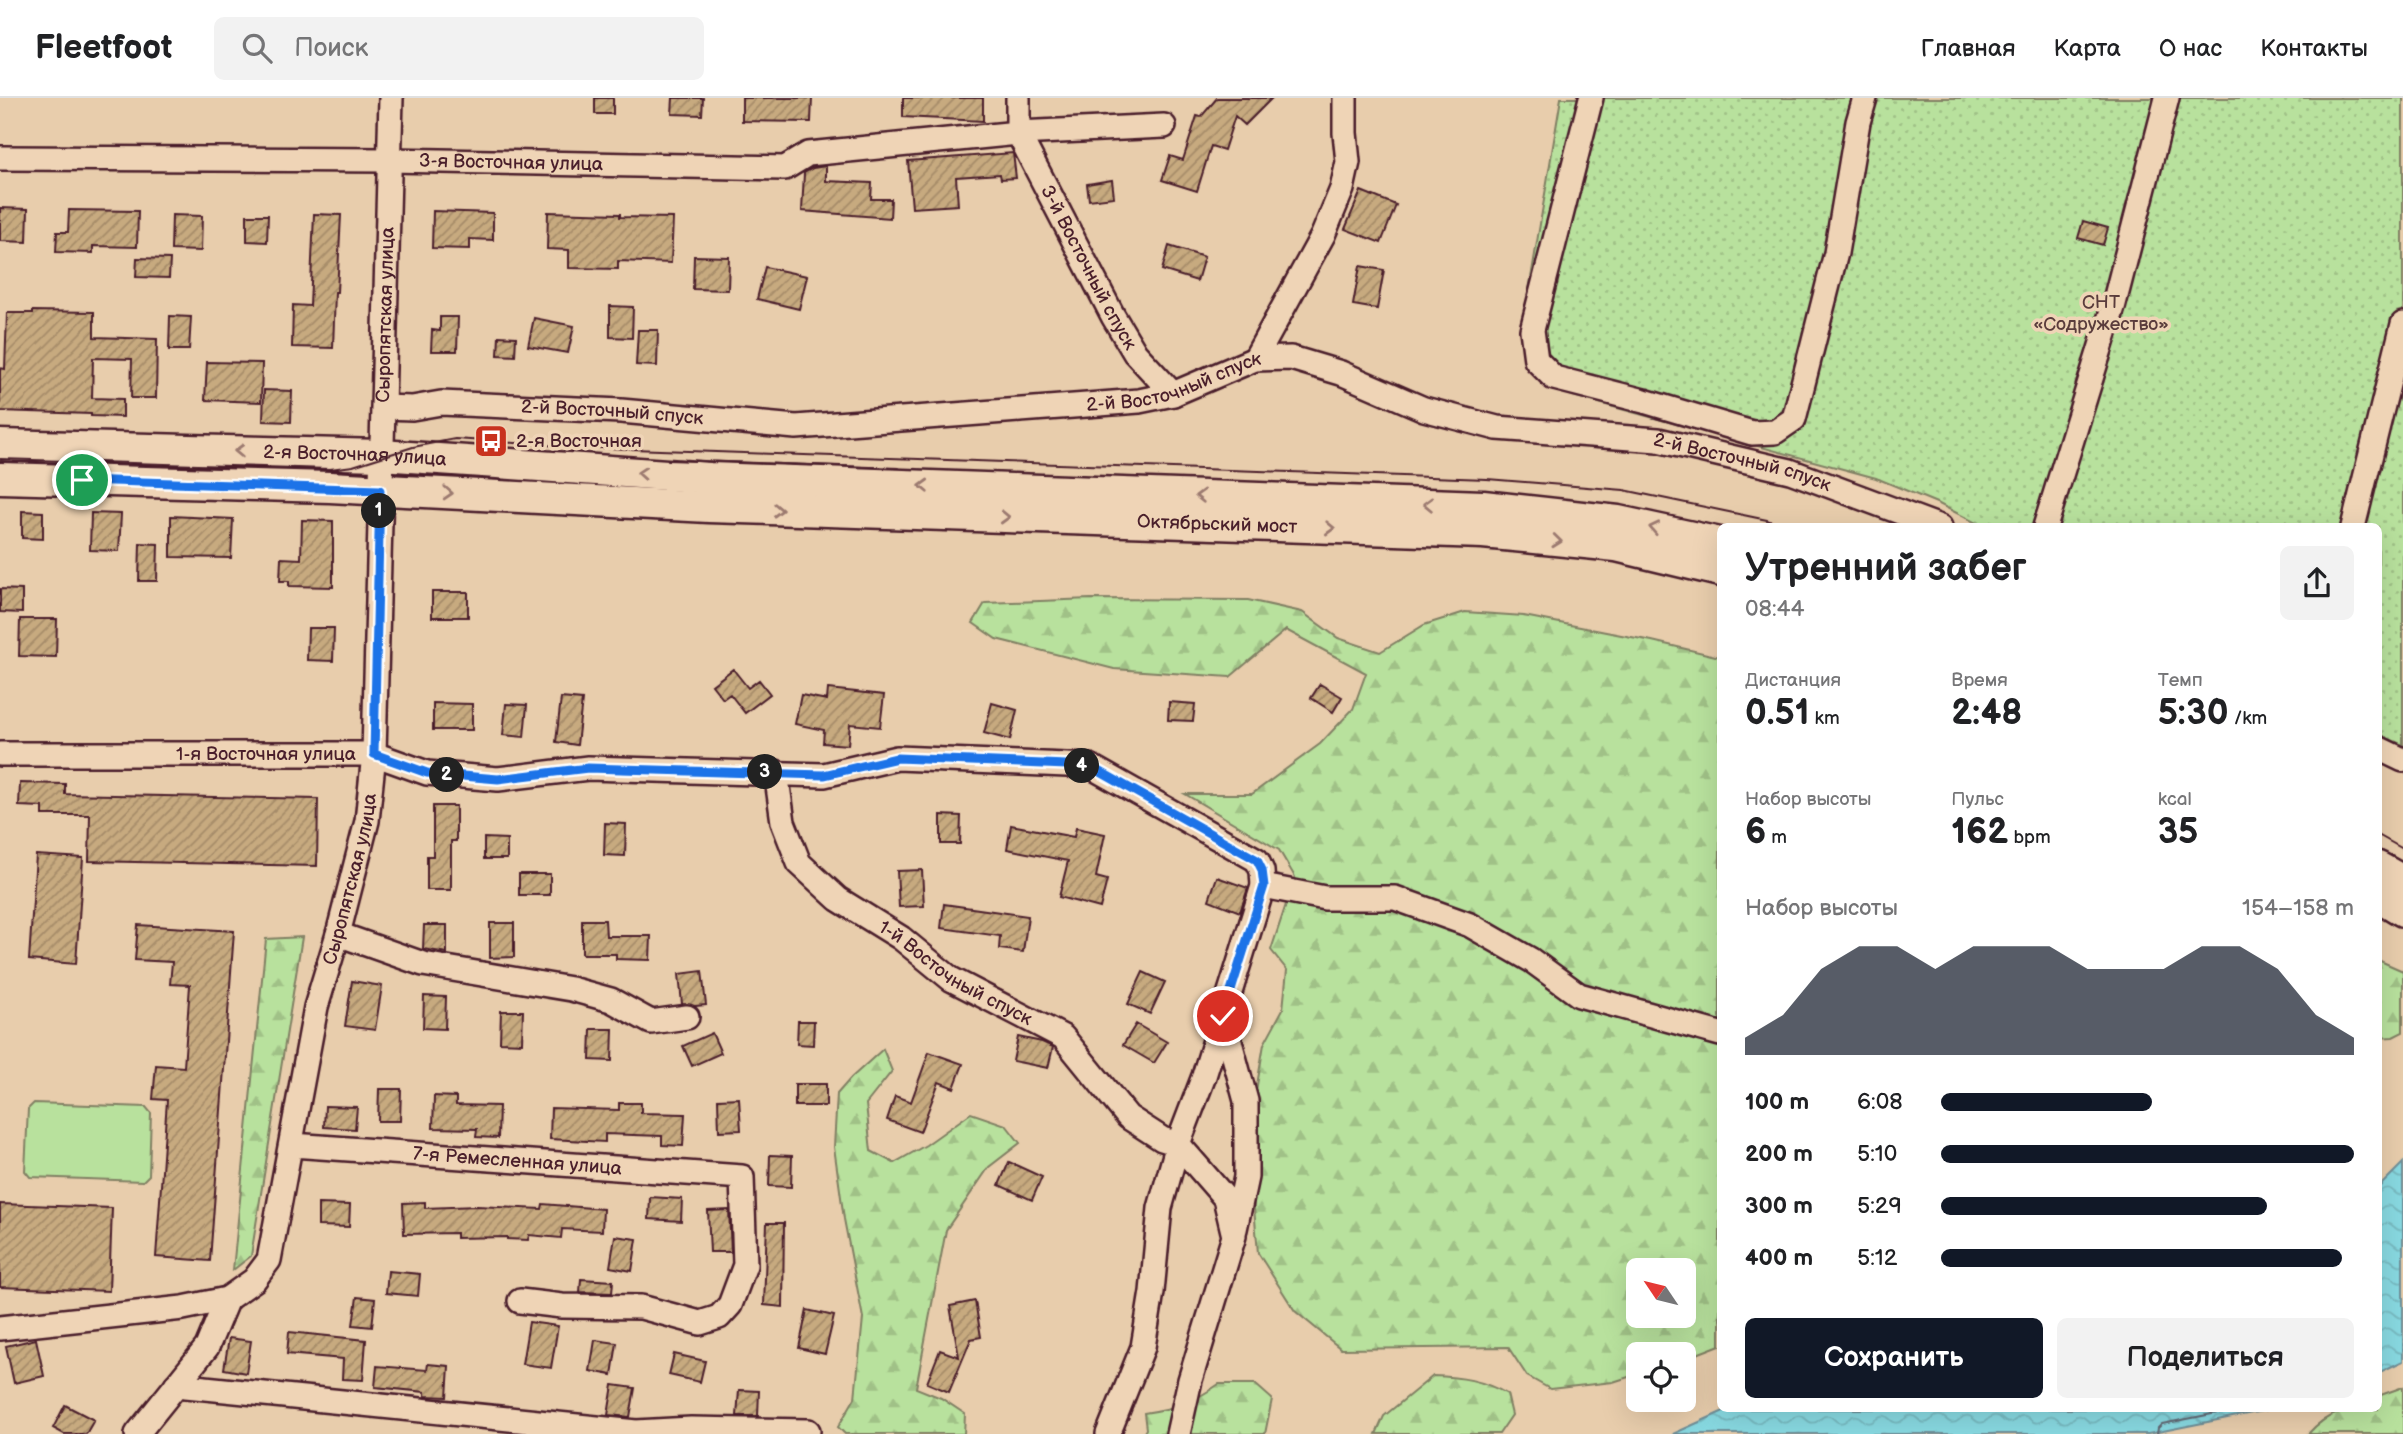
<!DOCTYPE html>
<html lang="ru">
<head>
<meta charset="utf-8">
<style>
	:root { --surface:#fff; --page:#f2f2f2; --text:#202124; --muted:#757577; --line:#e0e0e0; --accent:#111827 }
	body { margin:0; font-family:"Balsamiq Sans",sans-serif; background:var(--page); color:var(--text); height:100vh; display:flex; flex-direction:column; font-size:26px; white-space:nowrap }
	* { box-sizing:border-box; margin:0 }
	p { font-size:23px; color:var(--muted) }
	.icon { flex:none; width:38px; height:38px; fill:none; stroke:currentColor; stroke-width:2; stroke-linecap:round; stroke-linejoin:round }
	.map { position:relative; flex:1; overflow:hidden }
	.drawer { position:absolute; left:1717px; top:425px; width:665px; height:889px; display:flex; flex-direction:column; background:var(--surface); border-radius:10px; box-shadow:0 7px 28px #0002 }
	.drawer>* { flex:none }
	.needle { width:46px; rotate:305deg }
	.fabs { position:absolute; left:1626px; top:1160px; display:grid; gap:14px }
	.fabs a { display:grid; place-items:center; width:70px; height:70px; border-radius:10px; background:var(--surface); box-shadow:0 7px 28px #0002; font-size:35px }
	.pin { position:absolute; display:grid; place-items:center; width:60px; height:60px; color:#fff; margin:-30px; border:4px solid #fff; border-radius:50%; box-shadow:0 2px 7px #0007 }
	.km { position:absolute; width:35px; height:35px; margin:-18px; border-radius:50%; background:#222; color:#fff; font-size:19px; line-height:35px; text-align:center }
	.round { display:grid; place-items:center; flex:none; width:74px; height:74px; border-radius:10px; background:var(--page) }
	.overview { display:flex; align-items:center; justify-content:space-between; height:119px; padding:0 28px }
	h1 { font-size:38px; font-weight:800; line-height:52px }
	.figures { display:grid; grid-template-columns:repeat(3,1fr); gap:10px; height:119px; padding:7px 28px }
	.figures div { display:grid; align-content:center }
	.figures b { font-size:35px; font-weight:800 }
	.figures small { font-size:19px; font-weight:400 }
	.figures p { font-size:19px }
	.chart { height:196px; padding:14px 28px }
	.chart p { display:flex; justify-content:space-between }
	.chart svg { width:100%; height:126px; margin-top:7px; fill:var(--accent); opacity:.7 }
	.primary-button { display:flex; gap:14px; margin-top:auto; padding:14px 28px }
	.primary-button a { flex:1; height:80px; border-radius:10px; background:var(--accent); color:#fff; font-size:28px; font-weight:800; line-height:80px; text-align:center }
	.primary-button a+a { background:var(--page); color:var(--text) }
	ul { padding:0 28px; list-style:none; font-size:23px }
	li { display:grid; grid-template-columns:112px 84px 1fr; align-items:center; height:52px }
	li i { height:18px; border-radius:9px; background:var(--accent) }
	header { display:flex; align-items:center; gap:42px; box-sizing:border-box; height:98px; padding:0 35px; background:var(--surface); border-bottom:2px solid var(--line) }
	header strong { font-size:33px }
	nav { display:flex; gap:38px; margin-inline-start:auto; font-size:24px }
	.search { width:490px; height:63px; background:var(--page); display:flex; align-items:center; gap:18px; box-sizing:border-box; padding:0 24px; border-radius:10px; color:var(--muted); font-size:26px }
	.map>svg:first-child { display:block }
	.grass { fill:url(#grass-dots); stroke:#818064; stroke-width:2 }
	.forest { fill:url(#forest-firs); stroke:#818064; stroke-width:2; fill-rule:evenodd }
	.pitch { fill:#b8e19d; stroke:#818064; stroke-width:2 }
	.water { fill:url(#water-waves); stroke:#6f8f98; stroke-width:2 }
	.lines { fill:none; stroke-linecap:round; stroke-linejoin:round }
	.shore { stroke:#636974; stroke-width:2 }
	.building { fill:url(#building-hatch); stroke:#4a1f2b; stroke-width:2 }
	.minor-casing { stroke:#4a1f2b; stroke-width:28 }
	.major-casing { stroke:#4a1f2b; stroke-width:35 }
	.minor { stroke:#efd4b6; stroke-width:23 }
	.major { stroke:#efd4b6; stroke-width:30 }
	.tram { stroke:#4a1f2b; stroke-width:2 }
	.oneway { stroke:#9c7a70 }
	.route-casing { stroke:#fff; stroke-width:14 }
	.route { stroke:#1a73e8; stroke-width:9 }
	.labels { text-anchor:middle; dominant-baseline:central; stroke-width:7; stroke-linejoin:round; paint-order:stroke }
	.street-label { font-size:19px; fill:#4a1f2b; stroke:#efd4b6 }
	.park-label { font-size:19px; fill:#5a3c3c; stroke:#efd4b6 }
	.poi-label { font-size:19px; fill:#4a1f2b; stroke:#efd4b6; text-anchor:start }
</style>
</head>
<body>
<header>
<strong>Fleetfoot</strong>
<div class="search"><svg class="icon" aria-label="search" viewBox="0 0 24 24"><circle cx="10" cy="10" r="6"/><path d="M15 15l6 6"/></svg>Поиск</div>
<nav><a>Главная</a><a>Карта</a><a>О нас</a><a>Контакты</a></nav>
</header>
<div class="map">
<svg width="2403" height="1336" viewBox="0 0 2403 1336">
	<defs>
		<pattern id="grass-dots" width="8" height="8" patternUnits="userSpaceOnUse" patternTransform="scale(1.75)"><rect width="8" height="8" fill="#b8e19d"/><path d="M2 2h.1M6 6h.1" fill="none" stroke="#a0c187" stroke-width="1.8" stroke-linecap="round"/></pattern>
		<pattern id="forest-firs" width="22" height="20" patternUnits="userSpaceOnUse" patternTransform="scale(1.75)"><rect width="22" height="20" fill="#b8e19d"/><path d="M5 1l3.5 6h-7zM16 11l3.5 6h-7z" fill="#a0c187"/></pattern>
		<pattern id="water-waves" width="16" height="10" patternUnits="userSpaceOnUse" patternTransform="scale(1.75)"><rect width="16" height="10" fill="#88d9e1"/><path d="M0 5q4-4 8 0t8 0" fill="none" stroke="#77bac1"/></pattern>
		<pattern id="building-hatch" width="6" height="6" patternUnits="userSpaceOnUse" patternTransform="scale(1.75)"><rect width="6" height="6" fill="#c7aa7f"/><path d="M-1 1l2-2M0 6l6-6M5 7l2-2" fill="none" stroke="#a48a68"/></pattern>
	</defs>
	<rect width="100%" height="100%" fill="#e8cdac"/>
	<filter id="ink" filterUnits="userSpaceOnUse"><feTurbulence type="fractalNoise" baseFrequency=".0143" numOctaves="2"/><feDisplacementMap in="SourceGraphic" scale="14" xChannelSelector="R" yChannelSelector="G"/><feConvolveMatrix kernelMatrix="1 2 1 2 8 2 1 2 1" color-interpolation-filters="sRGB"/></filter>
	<g filter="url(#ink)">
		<path class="grass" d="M1561,0h842v647l-25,-11v-207h-394l-45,-23 -63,-26 -303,-82c-34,-11 -47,-22 -52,-58z"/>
		<path class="forest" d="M1091,501l157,1 54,12 36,26 42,14 44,-27 41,-13 59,4 128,25 68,16v688l-36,14v-5h-46v20l-25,8 -63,7 -23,-13 -19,-29 -167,2 -46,-38 -37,-58 -4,-45 -2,-94 12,-70 19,-35 4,-39 -16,-20 24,-73 -16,-27 -94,-56h67l68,-50 33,-35 13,-36 -80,-43 -56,47 -116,-8 -118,-30 -23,-16 12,-20zM1638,1172h46v46h-46z
			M302,839l-51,319 -18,14 33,-331z
			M2378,862l25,11v61l-10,5 -15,1z
			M883,951l9,22 -26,33 5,47 23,12 32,-18 45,-32 35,12 14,18 -31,24 -43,63 -30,158 25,10 24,16 -1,20h-119l-7,-7 17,-29 8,-80 -19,-99 -10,-72 3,-53 14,-16z
			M1433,1278c28,1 50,4 74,18l5,21 -13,19h-123l8,-18z
			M1219,1286h36l17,15 -7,35h-122l3,-5 -2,-16c33,-5 48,-10 75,-29z
			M2403,1289v47h-95c21,-24 40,-25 70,-25v-13z"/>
		<path class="pitch" d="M34,1005l112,4 5,6 -2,62 -6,6 -113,-4 -5,-6 3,-62z"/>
		<path class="water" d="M2403,1065v198l-25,12v-185z
			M1728,1311h544l-124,25h-475z"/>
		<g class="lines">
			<path class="shore" d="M2157,1336l1,-6 4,-4 75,-15"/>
		</g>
		<path class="building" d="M595,0h18v16h-18z
			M673,0h30l-1,17 -30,-1z
			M742,0h70l-1,24 -69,-1z
			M903,0h80v23l-80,-4z
			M1217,0h55l-27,27 -10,-9 -11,34 -13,-4 -14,45 -35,-11 8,-24 13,4 14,-44 4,1z
			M1013,55l3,25 -15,1 -1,-5 -44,3 2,28 -46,3 -4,-47z
			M826,68v15l46,2 -1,16h20l-1,19 -88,-7 2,-38 9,-5z
			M1112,82l2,17 -25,3 -2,-16z
			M1361,93l35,14 -15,38 -36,-14z
			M0,110l28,1 -1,33 -27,-1z
			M69,112l69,1 -1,36 -44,-1v7l-37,-1 1,-20h11z
			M433,113l60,2v27l-23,-1v10l-38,-1z
			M548,114l72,2v3l53,1 -2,45 -53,-2v8l-49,-1v-18l-22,-1z
			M314,116l27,1 -4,77h-2l-2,56 -41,-1 1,-42 17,1z
			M172,117l30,1 -1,35 -30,-1z
			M247,117h21l-1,27 -20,-1z
			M2083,123l25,7 -5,17 -25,-7z
			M1169,148l35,11 -7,24 -35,-11z
			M694,158l35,1 -1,33 -35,-1z
			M137,160l33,1 -1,19 -33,-1z
			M1360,168l24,4 -7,39 -24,-4z
			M765,169l42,9 -8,33 -42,-10z
			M610,208l23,1 -1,31 -22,-1z
			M33,213l61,1v25l63,2 -1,59h-25l1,-39 -39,-1 -1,40 31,1v18l-32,-1v-2l-91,-3v-43l5,1 2,-56h26z
			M170,218l21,1 -2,33h-20z
			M440,219h18l-1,34h-26l1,-21 8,1z
			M534,220l40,8 -6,27 -40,-7z
			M638,232h20l-1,36 -21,-1z
			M499,238l17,1 -1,19 -17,-1z
			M207,264l55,1 -1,39 -56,-2z
			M264,292l28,1 -1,31 -28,-1z
			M22,413l21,1v27l-21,-1z
			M91,415l30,1 -2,37 -29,-1z
			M171,418l62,3 -2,39 -60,-1z
			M302,422l31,1v66l-44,-1v-5h-9l1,-23 20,1z
			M140,445l18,1 -1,37h-18z
			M0,491l22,1v23l-22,-1z
			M432,494h36v25h-36z
			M20,521h37l-1,38 -37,-1z
			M308,530h26l-1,33 -26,-1z
			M733,571l15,19 11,-8 11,14 -25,19 -15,-19 -7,5 -11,-14z
			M1320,586l22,13 -9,15 -22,-14z
			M828,591l56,6 -4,32 -30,-3 -2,21 -25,-2 1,-13 -29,-6 6,-29 26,5z
			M561,600l21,2 -5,45 -21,-3z
			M1169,604l26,2 -2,17 -25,-1z
			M433,605l39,1v26h-39z
			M992,605l25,7 -7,30 -26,-7z
			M506,606l21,1 -3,32 -21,-2z
			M20,685l45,1v10l253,5 -1,67 -228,-5 1,-46h-47v-8l-24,-1z
			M433,708h23v35h-5v49h-24v-34h6z
			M941,717l20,1 -1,28h-19z
			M605,725l21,1 -1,32 -21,-1z
			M1011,727l63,12 2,-9 29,6 -9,43 11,3 -7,28 -41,-11 9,-36 -61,-12z
			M484,740l23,1v20h-23z
			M36,757l47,3 -7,106 -47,-4z
			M922,772l2,36 -25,1 -2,-36z
			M519,776h31v21h-31z
			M1217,779l31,11 -8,24 -31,-12z
			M944,806l84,12 -5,36 -24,-3 1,-13 -59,-8z
			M582,822h23l1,16h45l-1,24 -34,-1v-5h-34z
			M490,825h24v34l-24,1z
			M138,827l96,6 -24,330 -54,-4 11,-157 -14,-1 3,-34 28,2 6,-82 -20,-1 2,-22 -37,-2z
			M424,827h23v28l-24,-4z
			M702,873l4,34 -11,1 -13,-2 -3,-30z
			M1143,874l22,10 -15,32 -22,-10z
			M352,883l30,5 -7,44 -30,-4z
			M424,898l22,1 -1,32 -22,-1z
			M501,913h22l-1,32 -22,-1z
			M798,923h16l-1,24 -16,-1z
			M1136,926l31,18 -13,21 -31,-18z
			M591,931h22l-1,32 -22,-1z
			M712,935l9,20 -29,13 -9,-20z
			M1018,939l24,5 11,5 -5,21 -35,-7z
			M929,954l34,12 -9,24 -15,-6 -19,50 -33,-12 8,-24 16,6z
			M795,986h31v22h-31z
			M379,991h22l-1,32h-22z
			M434,998l22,1v8l43,1 -1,32 -22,-1 1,-8 -44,-1z
			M739,1000l2,32 -22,1 -1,-32z
			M619,1005h22v10l44,1 -2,32 -21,-1v-9l-57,-2v8l-55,-3 1,-31 68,2z
			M325,1008l32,1 -2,22 -31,-2z
			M770,1057l22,1 -1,31 -22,-1z
			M1009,1064l33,15 -10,23 -33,-15z
			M650,1099l32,2 -1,22 -32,-2z
			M425,1104v6l52,-2 65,3 1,-5 60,5 -1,22 -40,-2 -1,9 -32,-3 -1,5 -21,-1v-2l-51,1v-5l-52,1 -1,-31z
			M0,1106l112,4 -3,83 -109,-4z
			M318,1106l32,1 -1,22 -31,-1z
			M729,1112l2,42h-21l-2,-41z
			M767,1125h17l-1,84 -19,-2z
			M615,1138l22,3 -5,32 -22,-4z
			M388,1173l32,3 -2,22 -32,-3z
			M581,1181l32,2 -1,12 -32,-1z
			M357,1199l18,2 -3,28 -19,-2z
			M975,1203l6,36 -10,2 -22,53 -22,-9 13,-33 19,7 -9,-51z
			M807,1212l27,6 -9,38 -26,-6z
			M529,1224l29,4 -7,42 -29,-4z
			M289,1234l77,8 -3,40 -21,-1 1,-20 -56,-5z
			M229,1240l22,3 -5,32 -22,-4z
			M36,1241l8,37 -30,7 -8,-37z
			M595,1242l22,3 -5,32 -22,-4z
			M674,1256l31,7 -5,21 -31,-7z
			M428,1266l21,2 -2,31 -22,-1v-4l-50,-5 2,-21 50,4z
			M613,1287l22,3 -5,29 -22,-2z
			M739,1292l20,1 -1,25h-21z
			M65,1307l29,15 -8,14h-22l-11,-6z"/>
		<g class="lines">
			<g class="minor-casing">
				<g id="minor">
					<path id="s1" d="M1018,0v35l95,183 22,37 38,41"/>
					<path d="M1591,0l-59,232 4,30 18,18 90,23 108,32 23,-1 19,-13 42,-166 22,-131 7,-24"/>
					<path id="s2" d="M0,60l389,2 396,8 23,-14 210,-21 146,-7"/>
					<path d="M1255,261l68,-124 19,-46 6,-27 -3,-29v-35"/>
					<path id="s3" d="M384,309l28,1 29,-5 180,8 175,16 343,-26 34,-7 82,-35 36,-1 50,15 83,36 73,19 161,12 132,31 150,56"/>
					<path d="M2045,429l69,-223 53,-206"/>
					<path d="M2353,429l50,-203"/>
					<path d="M2378,650l25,12"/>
					<path id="s4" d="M0,656h374l53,19 71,6 90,-11 236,7 73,-17 193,8 167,94 5,11 1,15 -59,190 -26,68 -18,64 -8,84 -9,55 -35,87"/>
					<path id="s5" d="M776,674l7,50 16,41 39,36 63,39 50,41 112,58 65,80 34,22 16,5"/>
					<path d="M1263,788l62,12h70l75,27 61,35 48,35 141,39"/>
					<path d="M338,836l85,30 148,25 40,11 40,22 36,-5"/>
					<path d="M1223,918l23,85v76l-11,52"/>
					<path id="s6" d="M292,1047l450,32 3,88 -15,40 -11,12 -19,6 -59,-16 -79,-1 -42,-5"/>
					<path id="s7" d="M0,1230l183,-20 44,-9 27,-19 15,-20 47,-253 22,-73 29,-113 7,-67 17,-656"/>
					<path d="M176,1287l460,47 55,-3 117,2"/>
					<path d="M137,1336l70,-87 20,-48"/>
					<path d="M1178,1336l12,-54 44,-144 -9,-38 -47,-54"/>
				</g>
			</g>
			<g class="major-casing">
				<g id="major">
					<path id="s8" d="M0,347l381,10 329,23 773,28 135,15 102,22"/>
					<path id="s9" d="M0,380l330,9 379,20 774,26 133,13 104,25"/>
					<path d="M2378,769l25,14"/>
					<path d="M2378,798l25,15"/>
				</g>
			</g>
			<use href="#minor" class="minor"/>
			<use href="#major" class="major"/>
			<path class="tram" d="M0,361l330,10 23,-3 60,-19 42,-8 121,8 911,32 137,11 143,30 18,7
				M668,362l231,8
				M2378,737l25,14"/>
		</g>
		<defs><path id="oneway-chevron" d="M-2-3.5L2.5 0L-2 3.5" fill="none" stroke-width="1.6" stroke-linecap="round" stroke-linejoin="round" transform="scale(1.75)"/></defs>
		<g class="oneway">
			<use href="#oneway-chevron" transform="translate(239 353) rotate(-178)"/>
			<use href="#oneway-chevron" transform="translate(642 375) rotate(-176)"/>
			<use href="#oneway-chevron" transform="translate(924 388) rotate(-178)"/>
			<use href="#oneway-chevron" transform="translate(448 395) rotate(3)"/>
			<use href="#oneway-chevron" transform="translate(1200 398) rotate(-178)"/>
			<use href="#oneway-chevron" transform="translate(1428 406) rotate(-178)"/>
			<use href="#oneway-chevron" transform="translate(778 412) rotate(2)"/>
			<use href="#oneway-chevron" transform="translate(1005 419) rotate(2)"/>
			<use href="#oneway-chevron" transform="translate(1330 430) rotate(2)"/>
			<use href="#oneway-chevron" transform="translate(1654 430) rotate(-168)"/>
			<use href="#oneway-chevron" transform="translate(1557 443) rotate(6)"/>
		</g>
	</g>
	<g class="lines" filter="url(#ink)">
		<g class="route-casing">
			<path id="route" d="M82,382l298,10 -6,264 53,19 71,6 90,-11 236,7 73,-17 193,8 167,94 5,10 2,16 -41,130"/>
		</g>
		<use href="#route" class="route"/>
	</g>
	<defs>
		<g id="bus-square" transform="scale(1.75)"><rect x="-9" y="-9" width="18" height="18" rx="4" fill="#c8321e" stroke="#efd4b6"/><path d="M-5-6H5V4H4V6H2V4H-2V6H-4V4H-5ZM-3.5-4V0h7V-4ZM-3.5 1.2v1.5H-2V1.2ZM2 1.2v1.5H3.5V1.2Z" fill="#fff"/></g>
	</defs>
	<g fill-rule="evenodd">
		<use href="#bus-square" x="491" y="343"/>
	</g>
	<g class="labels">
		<g class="street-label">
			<text stroke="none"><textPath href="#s2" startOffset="511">3-я Восточная улица</textPath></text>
			<text stroke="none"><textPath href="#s1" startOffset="187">3-й Восточный спуск</textPath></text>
			<text stroke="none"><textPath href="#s7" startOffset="1244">Сыропятская улица</textPath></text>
			<text stroke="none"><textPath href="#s3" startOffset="796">2-й Восточный спуск</textPath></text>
			<text stroke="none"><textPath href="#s3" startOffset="229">2-й Восточный спуск</textPath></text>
			<text stroke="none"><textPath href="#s8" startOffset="355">2-я Восточная улица</textPath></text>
			<text stroke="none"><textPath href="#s3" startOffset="1384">2-й Восточный спуск</textPath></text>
			<text stroke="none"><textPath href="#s9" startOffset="1218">Октябрьский мост</textPath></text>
			<text stroke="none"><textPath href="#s4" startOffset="266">1-я Восточная улица</textPath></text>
			<text stroke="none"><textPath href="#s7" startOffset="677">Сыропятская улица</textPath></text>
			<text stroke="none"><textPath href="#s5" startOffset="287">1-й Восточный спуск</textPath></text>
			<text stroke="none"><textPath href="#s6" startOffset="226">7-я Ремесленная улица</textPath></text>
		</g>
		<g class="park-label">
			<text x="2101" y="204">СНТ<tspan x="2101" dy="22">«Содружество»</tspan></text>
		</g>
		<g class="poi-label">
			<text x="516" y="343">2-я Восточная</text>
		</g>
	</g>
</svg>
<div class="fabs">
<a><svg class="needle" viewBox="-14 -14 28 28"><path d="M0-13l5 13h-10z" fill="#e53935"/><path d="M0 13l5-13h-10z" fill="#757577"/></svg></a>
<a><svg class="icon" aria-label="locate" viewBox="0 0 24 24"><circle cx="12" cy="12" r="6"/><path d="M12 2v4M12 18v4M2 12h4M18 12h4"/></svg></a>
</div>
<div class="pin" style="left:82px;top:382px;background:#1e9e55"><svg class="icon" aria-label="arrive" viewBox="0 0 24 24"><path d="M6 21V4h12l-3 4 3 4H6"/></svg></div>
<div class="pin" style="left:1223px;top:918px;background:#d93025"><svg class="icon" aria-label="check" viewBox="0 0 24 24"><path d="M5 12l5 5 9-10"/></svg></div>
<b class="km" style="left:379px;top:413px">1</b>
<b class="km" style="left:447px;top:677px">2</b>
<b class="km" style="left:765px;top:674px">3</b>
<b class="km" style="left:1082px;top:668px">4</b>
<section class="drawer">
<div class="overview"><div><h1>Утренний забег</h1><p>08:44</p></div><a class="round"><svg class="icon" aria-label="share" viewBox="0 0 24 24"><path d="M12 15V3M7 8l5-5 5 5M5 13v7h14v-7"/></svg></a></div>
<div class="figures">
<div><p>Дистанция</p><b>0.51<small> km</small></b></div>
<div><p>Время</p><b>2:48</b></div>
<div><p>Темп</p><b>5:30<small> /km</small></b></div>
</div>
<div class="figures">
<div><p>Набор высоты</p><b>6<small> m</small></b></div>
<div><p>Пульс</p><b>162<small> bpm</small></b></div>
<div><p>kcal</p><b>35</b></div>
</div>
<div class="chart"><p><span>Набор высоты</span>154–158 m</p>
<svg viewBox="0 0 160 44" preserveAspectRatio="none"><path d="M0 44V38L10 30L20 14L30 6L40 6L50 14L60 6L70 6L80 6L90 14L100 14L110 14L120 6L130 6L140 14L150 30L160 38V44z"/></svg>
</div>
<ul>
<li><b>100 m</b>6:08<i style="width:51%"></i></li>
<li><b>200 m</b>5:10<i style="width:100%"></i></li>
<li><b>300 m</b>5:29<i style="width:79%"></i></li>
<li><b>400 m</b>5:12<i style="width:97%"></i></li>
</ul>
<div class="primary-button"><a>Сохранить</a><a>Поделиться</a></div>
</section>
</div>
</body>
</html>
